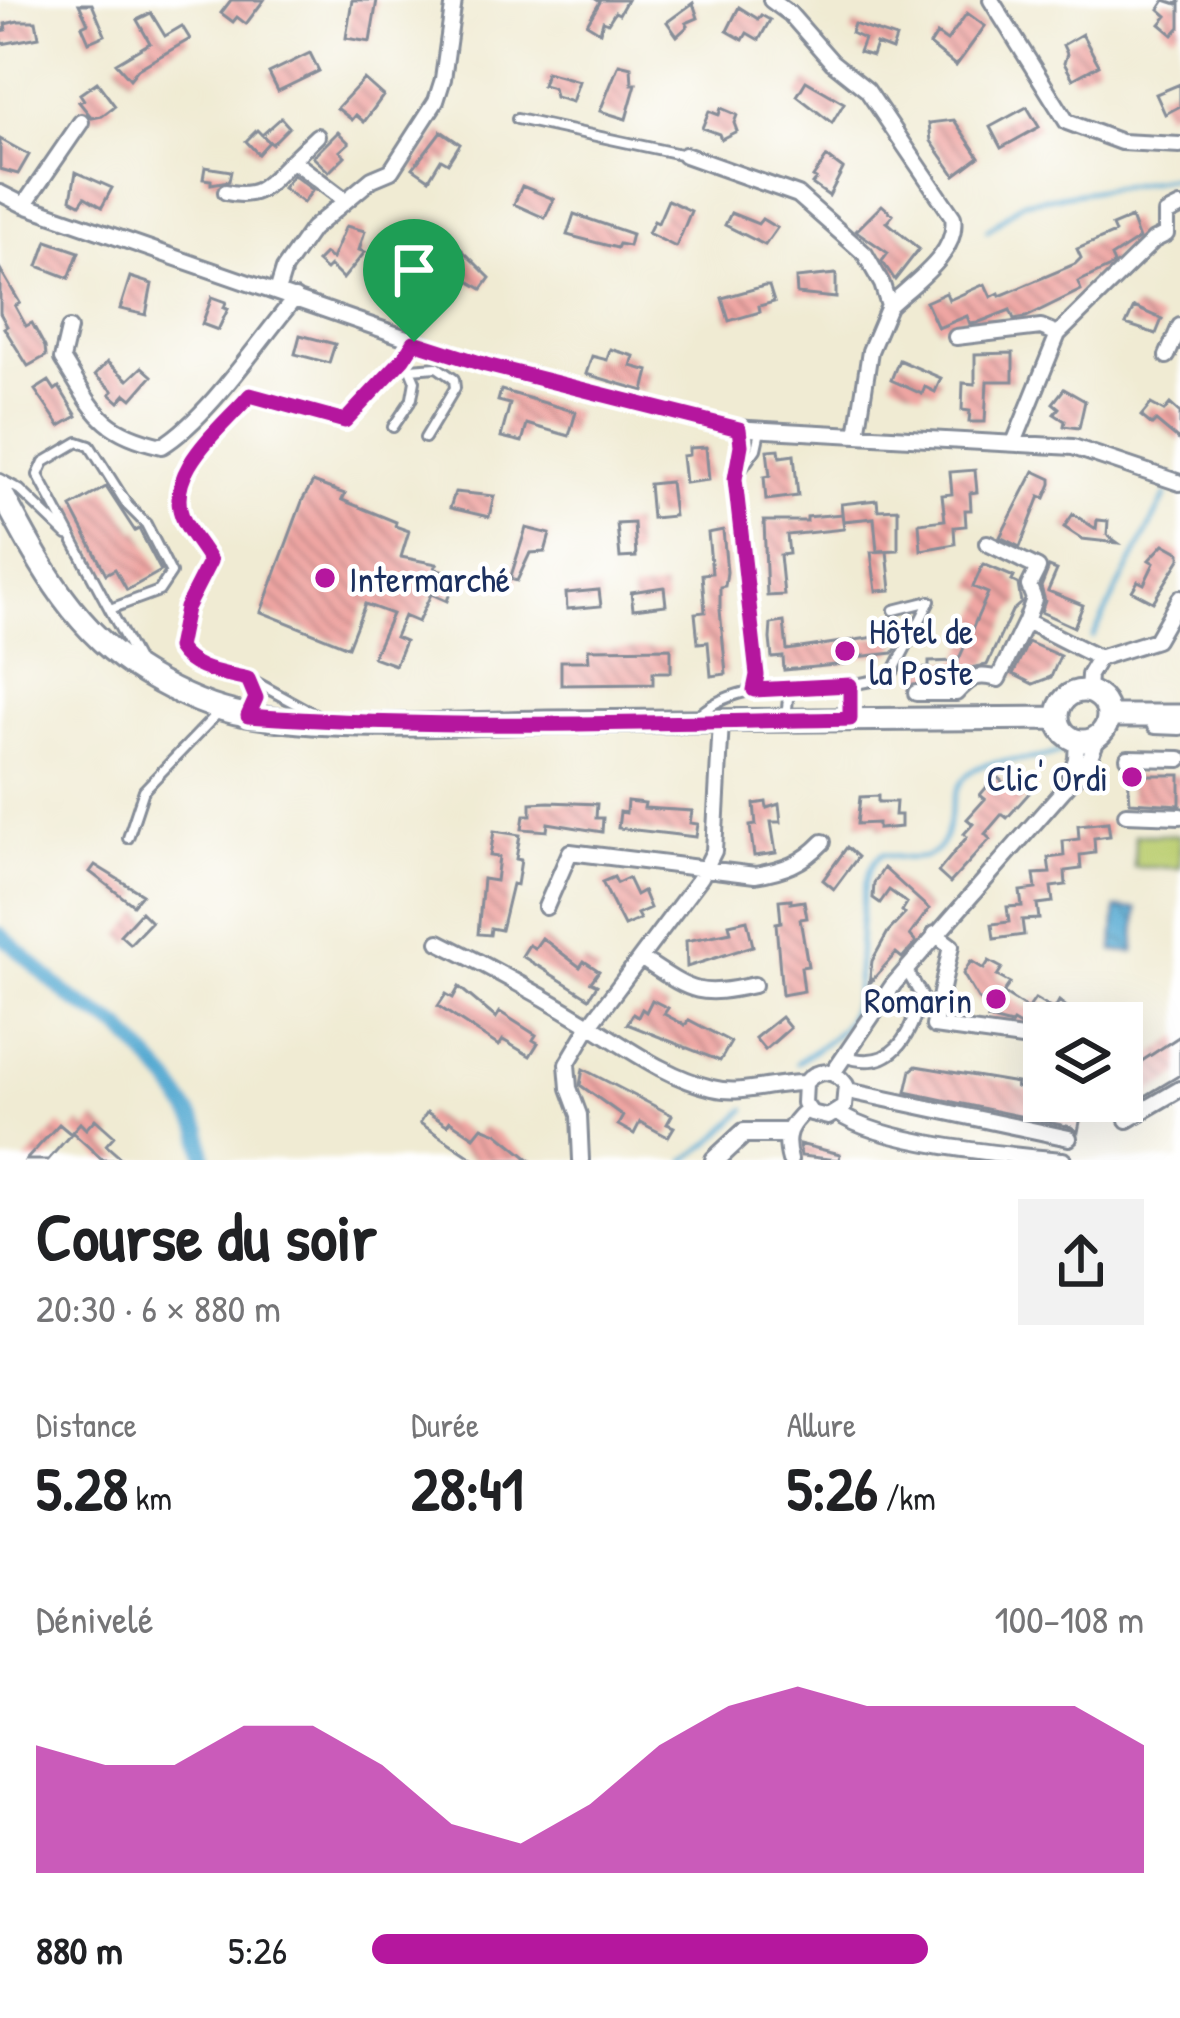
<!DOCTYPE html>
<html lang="fr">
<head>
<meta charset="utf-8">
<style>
	:root { --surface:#fff; --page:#f2f2f2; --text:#202124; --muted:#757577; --accent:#b5179e }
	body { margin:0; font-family:"Patrick Hand",sans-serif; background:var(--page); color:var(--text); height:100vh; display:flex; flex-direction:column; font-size:45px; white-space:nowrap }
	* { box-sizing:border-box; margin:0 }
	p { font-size:39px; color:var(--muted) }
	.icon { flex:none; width:66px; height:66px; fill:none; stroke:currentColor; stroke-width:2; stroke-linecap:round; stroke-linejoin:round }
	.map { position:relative; height:1160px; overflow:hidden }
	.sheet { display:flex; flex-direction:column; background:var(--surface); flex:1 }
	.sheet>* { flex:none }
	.tools { position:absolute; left:1023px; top:1002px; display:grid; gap:24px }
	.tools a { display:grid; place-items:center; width:120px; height:120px; border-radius:0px; background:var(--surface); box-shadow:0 12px 48px #0002; font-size:60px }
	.pin { position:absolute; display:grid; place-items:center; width:102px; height:102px; color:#fff; margin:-123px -51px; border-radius:50% 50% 50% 0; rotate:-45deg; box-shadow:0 0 12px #0007 }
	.pin .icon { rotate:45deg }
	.round { display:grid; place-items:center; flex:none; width:126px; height:126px; border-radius:0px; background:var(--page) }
	.headline { display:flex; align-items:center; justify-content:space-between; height:204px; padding:0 36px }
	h1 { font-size:66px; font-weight:700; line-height:90px }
	.figures { display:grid; grid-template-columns:repeat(3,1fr); gap:18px; height:204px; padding:12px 36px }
	.figures div { display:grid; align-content:center }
	.figures b { font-size:60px; font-weight:700 }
	.figures small { font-size:33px; font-weight:400 }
	.figures p { font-size:33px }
	.chart { height:336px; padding:24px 36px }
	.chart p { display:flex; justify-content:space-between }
	.chart svg { width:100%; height:216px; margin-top:12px; fill:var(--accent); opacity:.7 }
	ul { padding:0 36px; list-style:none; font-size:39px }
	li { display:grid; grid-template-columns:192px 144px 1fr; align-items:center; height:90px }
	li i { height:30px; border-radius:15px; background:var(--accent) }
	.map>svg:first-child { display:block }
	.park { fill:#bbce71; stroke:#6b7e68; stroke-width:3 }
	.water { fill:url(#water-waves); stroke:#396c98; stroke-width:3 }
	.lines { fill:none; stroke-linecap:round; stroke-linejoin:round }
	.stream { stroke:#57aad2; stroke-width:4.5 }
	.canal { stroke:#57aad2; stroke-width:15 }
	.building { fill:url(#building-back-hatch) }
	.service-casing { stroke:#868d98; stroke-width:14 }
	.pedestrian-casing { stroke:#868d98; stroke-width:16 }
	.minor-casing { stroke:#868d98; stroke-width:20 }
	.tertiary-casing { stroke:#868d98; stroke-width:24 }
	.primary-casing { stroke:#868d98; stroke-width:27 }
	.service { stroke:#fff; stroke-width:8 }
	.pedestrian { stroke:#fff; stroke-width:10 }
	.minor { stroke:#fff; stroke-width:14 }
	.tertiary { stroke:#fff; stroke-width:18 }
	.primary { stroke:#fff; stroke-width:21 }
	.route-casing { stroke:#fff; stroke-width:24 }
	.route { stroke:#b5179e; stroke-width:15 }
	.poi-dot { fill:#b5179e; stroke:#fff; stroke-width:4.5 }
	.labels { text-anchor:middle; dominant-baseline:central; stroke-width:9; stroke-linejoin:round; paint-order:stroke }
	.poi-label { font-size:36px; fill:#1b2f5e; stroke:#fff; text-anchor:start }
</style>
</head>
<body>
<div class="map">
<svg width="1180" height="1160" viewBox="0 0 1180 1160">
	<defs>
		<pattern id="water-waves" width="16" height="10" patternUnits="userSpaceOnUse" patternTransform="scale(3)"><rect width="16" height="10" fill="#57aad2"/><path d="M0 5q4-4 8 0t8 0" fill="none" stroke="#478bae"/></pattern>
		<pattern id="building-back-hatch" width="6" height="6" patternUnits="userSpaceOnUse" patternTransform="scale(3)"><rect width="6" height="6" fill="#efa6a3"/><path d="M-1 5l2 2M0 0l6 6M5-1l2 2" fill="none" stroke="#c18888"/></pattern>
	</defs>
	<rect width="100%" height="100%" fill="#fff"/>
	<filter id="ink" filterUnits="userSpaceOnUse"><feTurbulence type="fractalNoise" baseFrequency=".00833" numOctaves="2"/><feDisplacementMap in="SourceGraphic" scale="24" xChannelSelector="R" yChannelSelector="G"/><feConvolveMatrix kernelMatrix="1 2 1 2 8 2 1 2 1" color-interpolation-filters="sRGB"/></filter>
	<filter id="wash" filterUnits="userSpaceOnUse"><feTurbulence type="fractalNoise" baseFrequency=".004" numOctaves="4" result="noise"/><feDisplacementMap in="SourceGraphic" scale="48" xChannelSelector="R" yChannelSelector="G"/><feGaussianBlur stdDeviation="2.7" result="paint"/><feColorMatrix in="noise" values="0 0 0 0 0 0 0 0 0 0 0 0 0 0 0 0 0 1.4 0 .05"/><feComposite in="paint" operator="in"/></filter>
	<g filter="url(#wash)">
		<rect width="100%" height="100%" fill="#f0ebd3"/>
		<path class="park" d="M1135,835h45v33l-46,-1z"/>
		<path class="water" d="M1116,908l21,1 -3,43 -21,-1z"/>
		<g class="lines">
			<path class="stream" d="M987,231l36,-29 157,-25
				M1093,637l73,-142
				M797,1063c15,-12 43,-28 51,-44 21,-42 1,-144 34,-165 91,23 50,-48 87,-81 22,-19 70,-7 99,-25
				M686,1160l27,-19 33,-32"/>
			<path class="canal" d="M0,934l71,64 50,30 49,54 30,47 5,31"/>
		</g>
		<g id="blocks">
			<path class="building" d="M231,0h33l-18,24 -9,-7 -4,5 -12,-9z
				M352,0h25l-7,42 -24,-4z
				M597,0h30l-8,14 -4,-2 -7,11 -5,-2 -3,11 -13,-8 13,-22z
				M1165,0l12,4 3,-3v26l-7,8 -13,-11 7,-8 -8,-7z
				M693,3l5,15 -12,5 2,3 -11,10 -10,-14z
				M79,4h13l13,31 -16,7 -7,-16 6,-3z
				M739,7l19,12 3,-4 9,5 -11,20 -12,-7 -4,7 -16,-9z
				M151,13l14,23 17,-10 8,13 -52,30 -8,10 -14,-16 34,-20 -13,-23z
				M967,13l18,13 -29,40 -26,-21 7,-11 10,7z
				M18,21h18l3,16 -37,7 -2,-13 6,-1 -1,-6z
				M854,24l42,14 -4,12 -16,-6 -4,12 -13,-4 5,-13 -13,-6z
				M1082,34l17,31 -26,14 -9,-16 3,-9 -4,-9z
				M310,53l9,18 -41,20 -9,-18z
				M619,64l12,3 1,17h4l-10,35 -26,-8z
				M546,72l33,9 -7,21 -17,-5 -2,-9 -11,-3z
				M364,79l19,17 -19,26 -8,-7 -4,5 -15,-12z
				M806,81l38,22 -12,20 -35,-27z
				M97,82l18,24 -13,10 -10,2 -13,-16 5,-2 -4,-6z
				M1180,84v22l-15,8 -9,-20z
				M1027,107l12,20 -38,21 -11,-21z
				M721,108l16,7 -3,8 3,8 -16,8 -2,-5 -17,-6 7,-17 10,4z
				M281,118l8,9 -17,17 -10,-9z
				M954,120l25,37 -24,18 -24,-34 -2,-18z
				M257,130l12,12 -11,12 -12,-13z
				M441,131l19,13 -12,19 -7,-4 -12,20 -16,-11z
				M338,132l11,11 -9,8 5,5 -16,16 -16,-15z
				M0,139l29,16 -11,19 -18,-5z
				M827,157l16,12 -14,27 -17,-12 4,-5 -3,-2z
				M205,167l26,4 -2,10 -18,3v-4l-8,-1z
				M76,172l36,16 -10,19 -17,-10 -5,7 -9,-5z
				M293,175l20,15 -10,13 -20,-15z
				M522,186l32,13 -9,19 -31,-14z
				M668,200l23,11 -15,36 -28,-14 6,-12 4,2z
				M882,205l11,10 -6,7 32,27 -24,31 -13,-19 6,-8 -32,-22z
				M731,213l27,11 4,-5 15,9 -12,17 -40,-20z
				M574,214l58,20 -3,12 -10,-2 -2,4 -50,-13z
				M1131,218l8,21 -28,18 3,7 -4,3 -32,15 3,8 -55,27 -12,2 -4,-9 -33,13 -7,1 -3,-8 -29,12 -12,-26 20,-9 3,7 36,-16 6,13 8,-4 1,3 75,-32 6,-6 -4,-9 38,-16 -3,-7z
				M346,226l19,5 -6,19 6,2 -22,27 -13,-13 -4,4 -9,-8 8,-8 7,5z
				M446,234l44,44 -8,11 -34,-20 3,-3 -12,-10 2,-3 -6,-4z
				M47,241l32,11 -10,26 -31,-12z
				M404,257l10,8 -7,11 19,12 -7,11 -29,-21z
				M0,269l20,34 -5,3 11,20 6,-3 13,24 1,9 -18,10 -24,-38 3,-2 -7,-13z
				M836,274v24l-39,-4 -1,-16z
				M130,277l22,7 -6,31 -26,-6z
				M764,286h5l5,16 -15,4 1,6 -31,9 -7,-23z
				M212,297l14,5 -2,6 4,1 -10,21 -16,-6z
				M1134,307l28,12 -6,15 -30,-10z
				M300,335l35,9 -6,19 -34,-9z
				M610,349l24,7 -3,10 18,5 -5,20 -58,-17 6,-18 15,4z
				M1013,353v28h-26l-2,41h-16l1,-11 -8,-1 1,-27 12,1v-30z
				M899,360l42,18 -6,14 -10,-5 -3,7 -31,-14z
				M107,362l21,18 14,-13 10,9 -20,23 -6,-5 -7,8 -9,-8 3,-3 -18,-16z
				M49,381l6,9 4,-3 18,29 -17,10 -25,-36z
				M1064,389l21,12 -6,27 -15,-2 1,-5 -11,-7 5,-6 -6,-5z
				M501,390l75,22 -7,24 -42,-12 -5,18 -21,-5 9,-33 -12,-3z
				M1151,404l13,7 6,-7 10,9v28l-24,-20 -4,4 -11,-9z
				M706,447l3,33 -24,3 -3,-27 7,-1v-7z
				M779,449l1,8 14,-2 4,41 -32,4 -2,-23 6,-1 -3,-26z
				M975,470l2,22 -7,1 1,17h-6l1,16 -12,1 1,17 -34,6 -2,-27 26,-3 -3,-25 10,-1 -2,-22z
				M1034,471l17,8v5l-6,14 -5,-2 -20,51 -20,-10z
				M313,482l32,12 -3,6 54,22 -1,4 14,5 -8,26 36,7 -2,4 12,4 -2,6 9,4 -7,19 -16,-7 -13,28 -14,-6 -9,21 10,4 -10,24 -22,-8 19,-43 -27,-10 -17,43 -87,-35 42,-113z
				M670,482l4,34 -22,2 -3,-34z
				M106,487l29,44 4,-2 22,42 -34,19 -12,-21 -9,5 -35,-67z
				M455,492l39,4 -5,21 -39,-9z
				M877,500l1,10 20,-1v41l-21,1 -3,-33 -31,3 -2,-17z
				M842,514l2,15 -57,6 2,19 -9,1 4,40 -17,1 -3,-75h43v-4z
				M1073,514l23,15 1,-9 11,1 -1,14 11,8 -36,-4 -18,-12z
				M634,523l2,34 -16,1 -3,-34z
				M526,528l24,6 -5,18 -15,1 -13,28 -7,-2z
				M723,530l4,42 -2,14 -5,1v23l6,64 -15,2 -3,-34 -10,1 -3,-30 10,-1 -3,-38 10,-1 -4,-40z
				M1164,544l16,9v6l-27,43 -21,-11 6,-10 6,3 10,-21 -5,-3z
				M887,551l4,39 -15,1 -5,-39z
				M983,564l31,13 -2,4 6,3 3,19 -9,8 -25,54 -17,3 -19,14h-30l-1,-13 9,-1v-6l29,-1 30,-68 -15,-6z
				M1049,567l8,3 -9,21 35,14 -9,22 -33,-15 4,-11 -4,-14z
				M664,587l2,18 -33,4 -2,-17z
				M599,590l2,16 -34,3 -1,-16z
				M784,622l3,28 109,-16 1,13 -4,6 -47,5v6l-62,6 -1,-13 -11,1 -2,-19 1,-15z
				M1028,642l32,14 -9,21 -18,7 -20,-10z
				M671,648v24h-18v12l-92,1v-24h28l-1,-12z
				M1014,775l18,15 -25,28 -5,-4 -17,20 5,5 -40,44 -12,-11 29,-35 -3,-3 9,-10 -6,-5 18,-20 -5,-4 16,-19 10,9z
				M1128,775h52v30l-50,-3z
				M878,796v6h18l-1,13h6v12l-23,2v-6l-21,1 3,-27z
				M627,801l18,2 -1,5 48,3 -2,12 8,1 -2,13 -78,-9 2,-16 6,1z
				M549,802l48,2 -1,14h7l-1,14 -54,-9 -1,8 -25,-2 2,-14h7v-12z
				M766,802l1,6 12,-4 2,18h-10l5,31 -22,3 -4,-30 6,-1 -2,-21z
				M1108,822l2,14 -16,2 1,15 -15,2 1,14 -16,2 1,14 -15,2 2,15 -16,2 2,15 -17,1 2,15 -30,4 -2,-15 17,-2 -2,-15 15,-1 -2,-15 16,-2 -2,-15 16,-1 -2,-15 16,-2 -1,-15 16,-2 -1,-14z
				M494,831l26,4 -4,24 5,1 -4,25 -5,-1 -11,46 -10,-2 -1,7 -12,-1 5,-55 13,2 3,-24 -9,-1z
				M847,847l11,10 -24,32 -11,-9z
				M95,865l47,29 -9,11 -43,-33z
				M884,868l45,41 -19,26 6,7 -14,16 -6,-5 -27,31 3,-23 16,-29 17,-18 -3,-3 5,-8 -18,-13 -9,13 -7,-5 1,-15z
				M614,877l3,6 11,-5 8,17 7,-4 7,17 -13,6 3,5 -16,7 -22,-44z
				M791,899v4l13,-2 3,17 -7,1 8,47 -7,1 3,24 -22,4 -6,-72 5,-1 -2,-22z
				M141,912l10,10 -21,22 -10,-9z
				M747,920l6,26 -66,21 -1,-26 45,-9 -2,-8z
				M542,938l38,29 4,-6 15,10 -8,11 6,3 -8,13 -67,-42 7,-11 6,3z
				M971,961l13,8 5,-8 13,7 -5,8 13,7 -7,10 25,16 7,-10 19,11 5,-9 18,14 -2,8h-36l-7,10 -19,-11 -2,3 -23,-6 6,-10 -16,-10 -15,-25z
				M459,987l37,31 4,-6 36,23 -3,5 5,3 -8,13 -27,-16 -4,6 -61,-40 8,-12 7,4z
				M652,1000l16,8 -4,6 21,11 4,-5 42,22 -11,19 -93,-37 6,-10 5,3 4,-8 4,3z
				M781,1017l9,11 -25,22 -10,-12z
				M1180,1036v39l-48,29 -9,-14 6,-4 -7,-12z
				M916,1066l101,17 -1,4 28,6v8h40l-6,31 -7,-5 -165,-35 5,-22z
				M583,1069l89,46 -5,9 7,3 -6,10 -28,-15 -6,12 -16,-9 5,-9 -43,-31z
				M427,1112l20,13 3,-4 24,16 8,-10 15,6 33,27h-55l-55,-37z
				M95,1119l19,17 -8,9 17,15h-20l-31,-28 8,-9 6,6z
				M59,1124l12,10 -23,26h-22z
				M799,1144l41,10 -1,6 -38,-4z"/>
		</g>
	</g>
	<g filter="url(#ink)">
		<use href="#blocks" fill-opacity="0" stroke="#868d98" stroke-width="3"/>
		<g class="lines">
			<g class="service-casing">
				<path id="service" d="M517,119l168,36
					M403,359l7,10 27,-2 17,12 1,9 -30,50
					M410,369l5,12 -3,17
					M393,427l17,-25
					M739,430l2,10 -6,39 22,196 -3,15
					M739,473l17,-24 4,-18
					M0,479l20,11 47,45
					M110,609l49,-18 12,-18 -25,-49 -18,-18 -38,-60 -12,-4 -34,20 -6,13 99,185
					M252,680l66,36
					M850,685l37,-7 6,-6 37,-71 -36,9
					M249,714l7,-16 -8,-19c-24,-6 -56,-8 -70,-31l8,-40 24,-47c-9,-17 -24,-31 -30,-49 -13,-44 44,-87 71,-117l94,26 58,-62 11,-17
					M700,714c38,-34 102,-26 150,-29v33
					M786,719l3,-31
					M128,838l16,-48 73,-76"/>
			</g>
			<g class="pedestrian-casing">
				<path id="pedestrian" d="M844,1056c48,17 67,-19 77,-61l-15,-26"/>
			</g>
			<g class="minor-casing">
				<path id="minor" d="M771,0l19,14 42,48 35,28 86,127c6,37 -40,66 -64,89
					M991,0l76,122 54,20 59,3
					M685,155l113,40 67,59 17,30 7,22 -19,45 -13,84
					M292,160l25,-24
					M226,192c35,8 42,-9 66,-32l53,40
					M0,193l24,12 446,155 262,68 341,19 107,36
					M24,205l57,-83
					M1166,234v-20l14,-7
					M277,292l7,-23 28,-40 60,-50 19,-8 45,-70 7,-22 11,-79
					M69,329l-7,30c33,52 36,72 100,87 46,-28 97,-105 133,-148
					M956,337l85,-10 17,7
					M1167,356l13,-30
					M1014,443l44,-109 96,-94 12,-6
					M987,543l51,25 -9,18 5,13 -8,22 73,37
					M1088,691l1,-16 10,-17 57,-18 24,-42
					M916,693h40c15,-16 21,-20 42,-14l28,-58
					M1155,726l25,1
					M1128,758l52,1
					M1070,776l6,-17 1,-18
					M1126,814l54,2
					M546,907l24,-55 185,23c29,-5 47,-11 68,-33
					M935,934l16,12 -17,80 88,12
					M439,942c51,25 100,52 149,82 40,24 78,53 124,64 31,8 62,-6 93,-5 13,-15 30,-14 41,2l-2,22 -16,10 -17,-4 -7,-10 1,-20
					M642,959c49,32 54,39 112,26
					M833,1073l60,-88 195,-223 10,-25
					M848,1091l221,47
					M838,1113c42,31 170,42 225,47
					M1127,1120l53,-31
					M581,1160l-2,-45 -10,-27 -2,-24 23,-39 111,-148 13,-26 7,-130
					M790,1160c-7,-25 -1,-35 17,-51"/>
			</g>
			<g class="tertiary-casing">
				<path id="tertiary" d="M715,1160l29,-27h42"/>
			</g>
			<g class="primary-casing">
				<path id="primary" d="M0,490c38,71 73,141 145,184 30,18 66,35 101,41 92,17 206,8 301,7 170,-1 340,-2 511,-4
					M1058 716a25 25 0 1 1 50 0a25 25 0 1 1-50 0Z
					M1109,716h71"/>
			</g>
			<use href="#service" class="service"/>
			<use href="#pedestrian" class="pedestrian"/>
			<use href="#minor" class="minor"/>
			<use href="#tertiary" class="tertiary"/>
			<use href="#primary" class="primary"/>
		</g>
	</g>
	<g class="lines" filter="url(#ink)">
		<g class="route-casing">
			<path id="route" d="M414,342l72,23 253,64 2,16 -6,34 22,196 -3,15 96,-5v34c-200,4 -402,11 -602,-3l8,-18 -8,-19c-24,-6 -56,-8 -70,-31l8,-40 24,-47c-8,-14 -19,-26 -26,-40 -23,-48 38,-93 66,-126l95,26 58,-62z"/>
		</g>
		<use href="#route" class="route"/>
	</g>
	<g class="poi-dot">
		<circle cx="325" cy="578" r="12"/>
		<circle cx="845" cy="651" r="12"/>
		<circle cx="1132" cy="777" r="12"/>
		<circle cx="996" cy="999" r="12"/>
	</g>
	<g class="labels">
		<g class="poi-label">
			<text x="349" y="578">Intermarché</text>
			<text x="869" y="630">Hôtel de<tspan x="869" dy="41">la Poste</tspan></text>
			<text x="1108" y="777" text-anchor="end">Clic' Ordi</text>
			<text x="972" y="999" text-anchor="end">Romarin</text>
		</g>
	</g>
</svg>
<div class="tools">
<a><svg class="icon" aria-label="layers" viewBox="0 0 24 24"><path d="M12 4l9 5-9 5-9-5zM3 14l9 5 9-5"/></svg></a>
</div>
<div class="pin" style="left:414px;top:342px;background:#1e9e55"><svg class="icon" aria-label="arrive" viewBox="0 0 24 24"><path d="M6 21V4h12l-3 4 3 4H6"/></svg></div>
</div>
<section class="sheet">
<div class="headline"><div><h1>Course du soir</h1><p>20:30 · 6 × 880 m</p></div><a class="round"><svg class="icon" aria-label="share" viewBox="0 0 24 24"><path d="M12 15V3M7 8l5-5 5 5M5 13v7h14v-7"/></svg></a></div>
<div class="figures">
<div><p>Distance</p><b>5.28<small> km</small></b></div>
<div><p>Durée</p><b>28:41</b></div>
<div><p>Allure</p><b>5:26<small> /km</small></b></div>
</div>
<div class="chart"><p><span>Dénivelé</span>100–108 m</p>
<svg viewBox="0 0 160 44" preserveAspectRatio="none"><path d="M0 44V18L10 22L20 22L30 14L40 14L50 22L60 34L70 38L80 30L90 18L100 10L110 6L120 10L130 10L140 10L150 10L160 18V44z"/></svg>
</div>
<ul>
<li><b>880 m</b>5:26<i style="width:72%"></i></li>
</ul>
</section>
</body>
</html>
